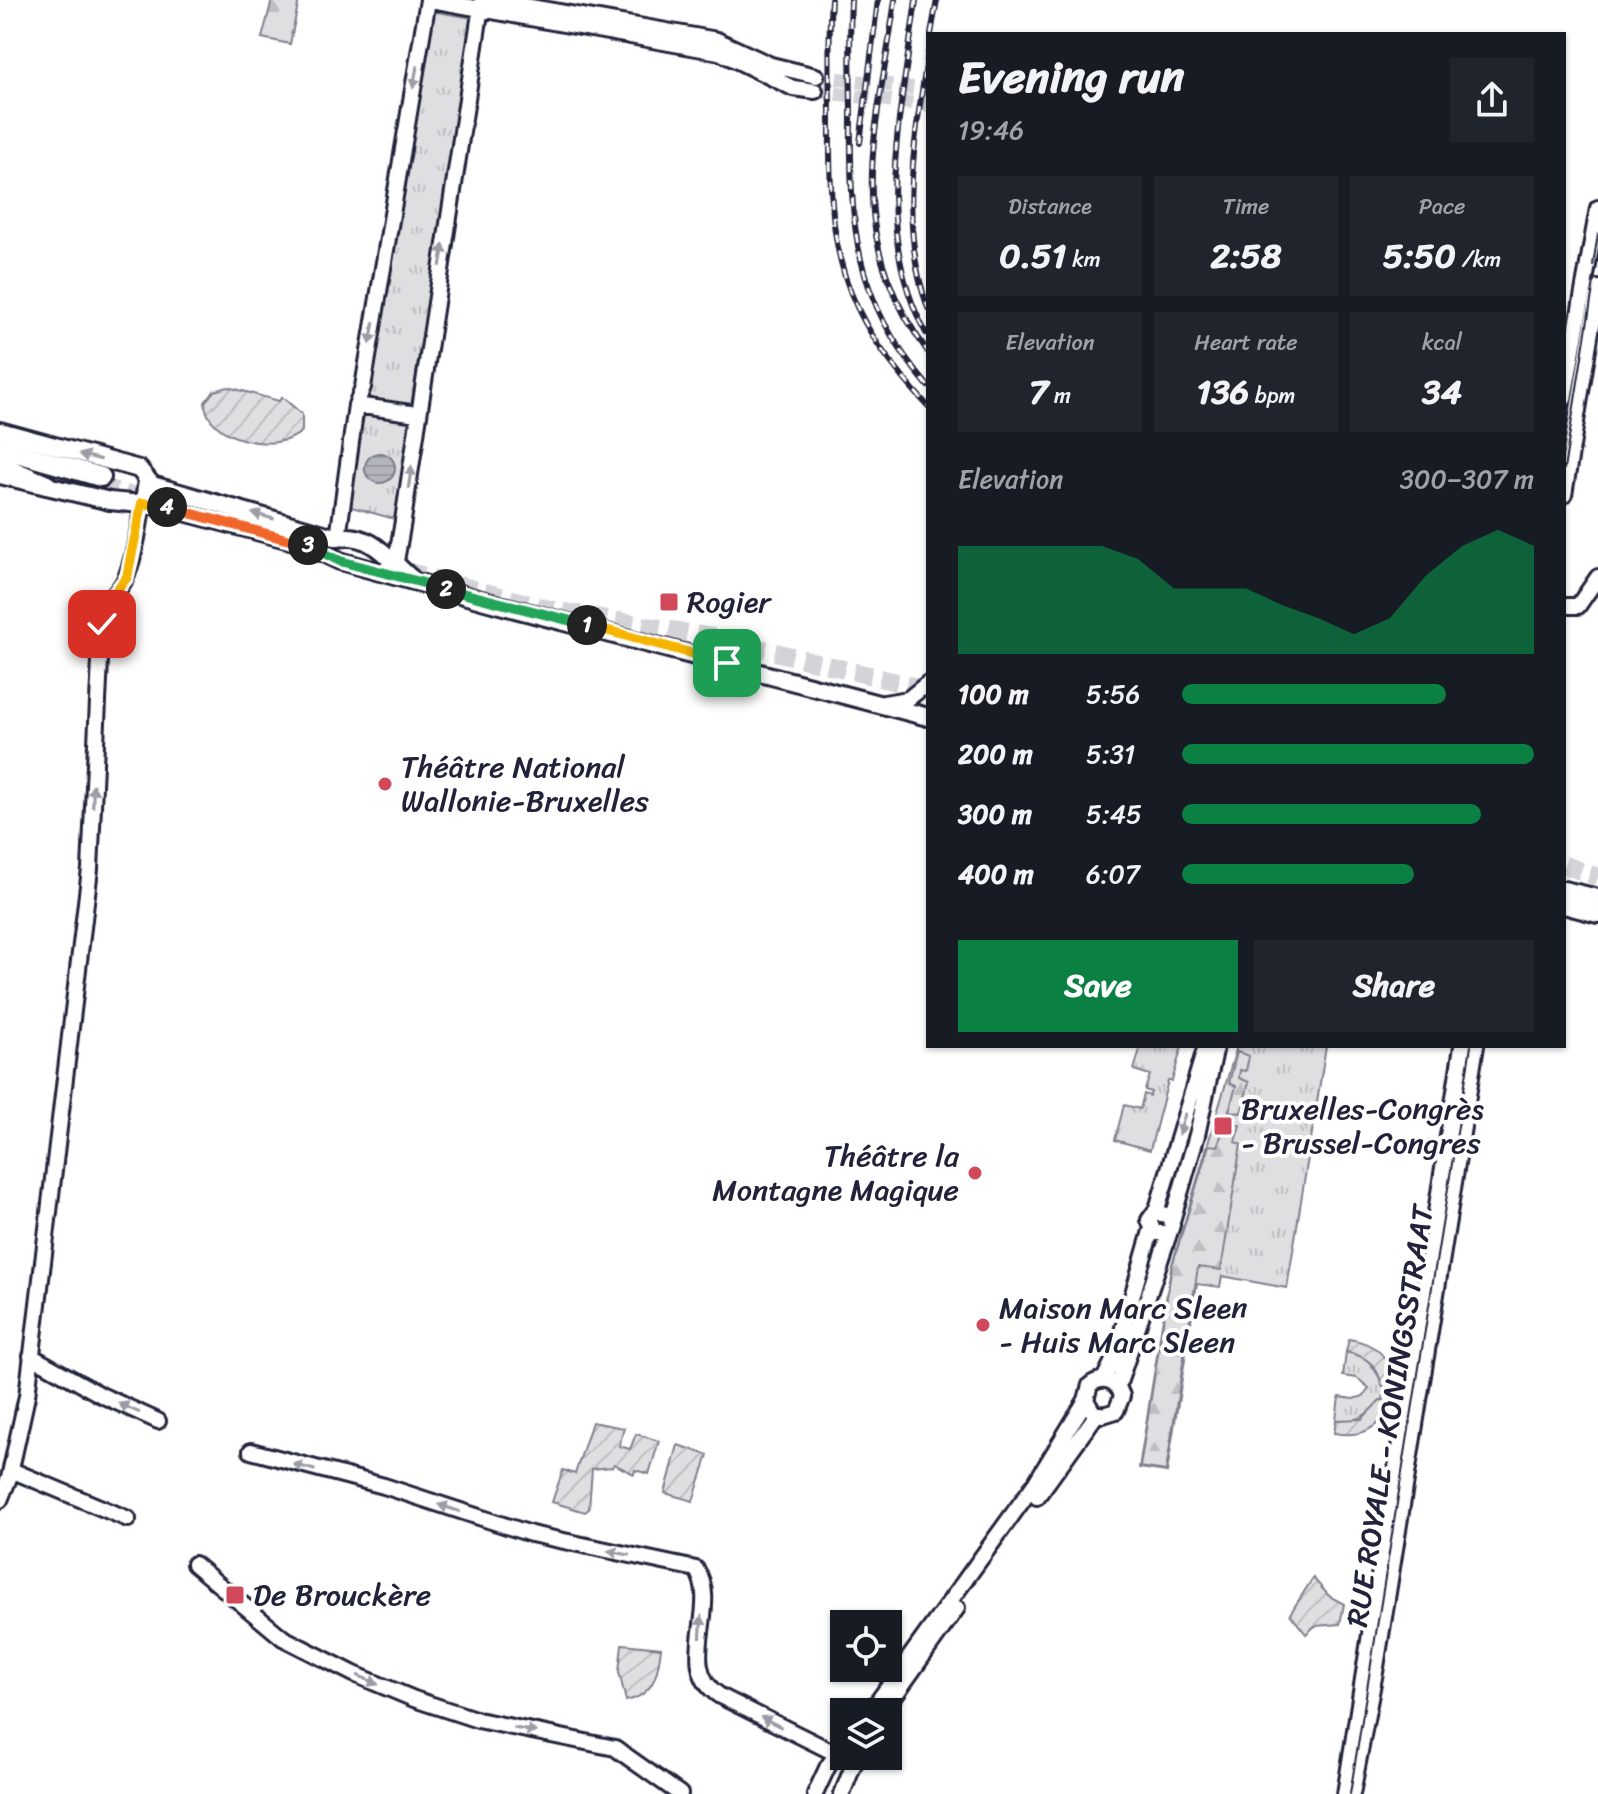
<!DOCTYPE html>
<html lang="en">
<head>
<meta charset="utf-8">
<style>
	:root { --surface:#171b24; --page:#20242c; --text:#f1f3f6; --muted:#9ea1a6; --accent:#0b8043 }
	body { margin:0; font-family:Sriracha,sans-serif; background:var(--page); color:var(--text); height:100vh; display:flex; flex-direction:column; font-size:30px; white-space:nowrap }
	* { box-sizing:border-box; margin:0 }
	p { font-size:26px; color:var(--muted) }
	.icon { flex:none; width:44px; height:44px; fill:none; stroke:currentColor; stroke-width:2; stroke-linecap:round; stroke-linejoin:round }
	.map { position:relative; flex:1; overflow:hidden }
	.side { position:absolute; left:926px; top:32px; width:640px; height:1016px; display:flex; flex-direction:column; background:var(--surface); border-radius:0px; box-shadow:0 2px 6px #0004 }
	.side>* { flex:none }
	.controls { position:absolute; left:830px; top:1610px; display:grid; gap:16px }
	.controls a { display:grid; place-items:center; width:72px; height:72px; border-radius:0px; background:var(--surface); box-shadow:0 2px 6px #0004; font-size:40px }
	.pin { position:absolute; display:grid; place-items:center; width:68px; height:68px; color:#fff; margin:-34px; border-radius:16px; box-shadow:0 4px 12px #0006 }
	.km { position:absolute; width:40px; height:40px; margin:-20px; border-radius:50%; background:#222; color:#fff; font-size:22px; line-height:40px; text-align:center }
	.round { display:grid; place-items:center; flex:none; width:84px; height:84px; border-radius:0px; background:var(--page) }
	.headline { display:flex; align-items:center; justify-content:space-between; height:136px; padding:0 32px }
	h1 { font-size:44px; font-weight:700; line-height:60px }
	.stats { display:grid; grid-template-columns:repeat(3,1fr); gap:12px; height:136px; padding:8px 32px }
	.stats div { display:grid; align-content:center; border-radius:0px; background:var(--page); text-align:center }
	.stats b { font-size:34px; font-weight:700 }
	.stats small { font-size:22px; font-weight:400 }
	.stats p { font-size:22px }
	.chart { height:224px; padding:16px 32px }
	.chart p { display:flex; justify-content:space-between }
	.chart svg { width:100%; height:144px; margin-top:8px; fill:var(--accent); opacity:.7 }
	.primary-button { display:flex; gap:16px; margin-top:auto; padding:16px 32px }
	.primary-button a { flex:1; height:92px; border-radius:0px; background:var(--accent); color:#fff; font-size:32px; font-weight:700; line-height:92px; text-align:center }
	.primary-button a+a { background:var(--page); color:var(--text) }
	ul { padding:0 32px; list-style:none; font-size:26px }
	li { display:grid; grid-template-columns:128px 96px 1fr; align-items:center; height:60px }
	li i { height:20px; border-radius:10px; background:var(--accent) }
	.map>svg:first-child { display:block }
	.grass { fill:url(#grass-tufts); stroke:#80808e; stroke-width:2 }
	.forest { fill:url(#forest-firs); stroke:#80808e; stroke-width:2 }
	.garden { fill:url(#garden-furrows); stroke:#80808e; stroke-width:2 }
	.water { fill:url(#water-rules); stroke:#7a7a88; stroke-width:2 }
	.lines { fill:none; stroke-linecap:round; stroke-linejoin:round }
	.secondary-tunnel { stroke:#d3d3d8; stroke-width:14; stroke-dasharray:14 7; stroke-linecap:butt }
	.highway-tunnel { stroke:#d3d3d8; stroke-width:18; stroke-dasharray:18 9; stroke-linecap:butt }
	.secondary-casing { stroke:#22223b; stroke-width:20 }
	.primary-casing { stroke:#22223b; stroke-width:22 }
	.highway-casing { stroke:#22223b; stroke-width:24 }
	.secondary { stroke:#fff; stroke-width:14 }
	.primary { stroke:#fff; stroke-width:16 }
	.highway { stroke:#fff; stroke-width:18 }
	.tram { stroke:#22223b; stroke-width:2 }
	.rail-casing { stroke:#22223b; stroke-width:6 }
	.rail { stroke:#fff; stroke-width:3; stroke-dasharray:9; stroke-linecap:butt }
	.oneway { fill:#9c9ca7 }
	.split-1-casing { stroke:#fff; stroke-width:16 }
	.split-2-casing { stroke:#fff; stroke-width:16 }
	.split-3-casing { stroke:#fff; stroke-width:16 }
	.split-4-casing { stroke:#fff; stroke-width:16 }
	.split-5-casing { stroke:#fff; stroke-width:16 }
	.split-1 { stroke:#f5b400; stroke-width:10 }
	.split-2 { stroke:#22a559; stroke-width:10 }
	.split-3 { stroke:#22a559; stroke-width:10 }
	.split-4 { stroke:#f0652b; stroke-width:10 }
	.split-5 { stroke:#f5b400; stroke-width:10 }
	.poi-dot { fill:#d1495b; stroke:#fff; stroke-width:3 }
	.labels { text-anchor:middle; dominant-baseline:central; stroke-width:8; stroke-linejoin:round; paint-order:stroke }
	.poi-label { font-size:30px; fill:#22223b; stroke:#fff; text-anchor:start }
	.street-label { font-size:30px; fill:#22223b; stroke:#fff }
</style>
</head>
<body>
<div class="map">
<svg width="1598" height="1794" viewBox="0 0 1598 1794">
	<defs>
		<pattern id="grass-tufts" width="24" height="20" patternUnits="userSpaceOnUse" patternTransform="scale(2)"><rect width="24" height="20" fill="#dfdfe2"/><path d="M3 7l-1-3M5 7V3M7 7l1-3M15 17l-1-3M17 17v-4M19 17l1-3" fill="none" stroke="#bfbfc3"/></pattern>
		<pattern id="forest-firs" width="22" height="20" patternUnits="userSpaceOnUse" patternTransform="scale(2)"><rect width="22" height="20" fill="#dfdfe2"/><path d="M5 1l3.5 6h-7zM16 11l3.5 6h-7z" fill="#bfbfc3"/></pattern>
		<pattern id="garden-furrows" width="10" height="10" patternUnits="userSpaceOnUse" patternTransform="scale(2)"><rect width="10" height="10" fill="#dfdfe2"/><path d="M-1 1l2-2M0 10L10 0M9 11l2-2" fill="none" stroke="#bfbfc3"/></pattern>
		<pattern id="water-rules" width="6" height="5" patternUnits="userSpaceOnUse" patternTransform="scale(2)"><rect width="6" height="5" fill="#b4b4bc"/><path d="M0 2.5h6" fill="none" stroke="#9a9aa2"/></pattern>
	</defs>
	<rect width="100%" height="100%" fill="#fff"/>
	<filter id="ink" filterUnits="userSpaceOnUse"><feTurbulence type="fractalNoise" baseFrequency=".0125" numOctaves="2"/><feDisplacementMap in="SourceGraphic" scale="16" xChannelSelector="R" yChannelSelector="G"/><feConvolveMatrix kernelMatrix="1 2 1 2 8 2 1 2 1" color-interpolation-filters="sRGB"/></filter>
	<g filter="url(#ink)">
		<path class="grass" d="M431,11l42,7 -62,389 -41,-6 -1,-3z
			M364,414l46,6 1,17 -13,83 -50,-14z
			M1141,1046h41l-10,35h-4l-18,69 -35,-10 9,-35 16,4 4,-15 6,2 1,-4 -6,-2 5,-15 -16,-5z
			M1237,1046h89l-39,242 -65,-12 -2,11 -23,-3 -30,188 -28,-4 32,-200z
			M1346,1352l21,6 18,28 -2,14c-13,11 -23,24 -47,20l3,-23 14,2 11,-3 5,-8 -12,-10 -14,-2z"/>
		<path class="forest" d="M272,0h27l-9,44 -28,-6z
			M1237,1052l12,4 -3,15 -6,-1 -1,8 10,4 -8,31 -12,-2 7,-25 -7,-3z
			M1225,1122l15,3 -5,17 6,2 -20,126 -23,-3 -32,204 -26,-4 32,-201 37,-121 9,1z"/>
		<path class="garden" d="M228,387l51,14 3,-4 20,17v17c-24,24 -97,9 -97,-29l9,-11z
			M1349,1339c27,4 44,19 43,48l-10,-1c-4,-18 -13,-30 -36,-34z
			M1380,1400l9,1c-6,28 -29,37 -55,32l2,-13 26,-1z
			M592,1422l32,6 -5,18 11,3 6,-15 23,7 -10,33 -14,-4 -1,4 -20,-10 -2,3 -20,2 -3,40 -4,3 -33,-10 11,-32 12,4z
			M678,1445l30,10 -15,46 -28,-8z
			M1313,1578l16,18 15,8 -4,20 -25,2 -9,8 -16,-20z
			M622,1644l39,4c-3,26 -7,47 -35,53l-7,-29z"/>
		<path class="water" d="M365 468a15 15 0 1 1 30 0a15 15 0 1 1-30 0Z"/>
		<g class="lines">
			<path class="secondary-tunnel" d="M816,76l112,14
				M815,91l113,14"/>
			<path class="highway-tunnel" d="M99,486l51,15
				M406,571l147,39 166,28 209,52
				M1564,865l34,12"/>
			<g class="secondary-casing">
				<path id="secondary" d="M431,0l288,52 74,36 22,3
					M492,0l225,40 54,25 45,11
					M1564,399l34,-191
					M356,405l61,9
					M1564,495l34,-207
					M338,538l18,-133 7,-18 65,-387
					M388,567l8,-6 6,-34 80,-527
					M1564,606h14l20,-29
					M884,703l24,-4 20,-16
					M1172,1221l25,-86 19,-89
					M1167,1233h-13l-5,-13 8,-11 49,-163
					M31,1356l70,39 57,26
					M1104,1379l10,-20 37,-128
					M1118,1386l54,-161 -4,-10 -13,-2
					M251,1451l133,35 147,48 165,35c26,37 -22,98 24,127l135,67
					M11,1470l117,49
					M1037,1497l60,-83
					M0,1500l9,-22 18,-82 63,-527 12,-251c4,-20 19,-26 25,-43 11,-30 14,-63 19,-94
					M194,1564l89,74 71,36 60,25 64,21 137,28 65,46
					M870,1712l166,-230 50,-82 4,-15c13,-10 27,-5 32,11l-6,15 -13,4 -10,-3 -7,-12
					M883,1712l74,-104
					M815,1794l13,-28 16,-21
					M842,1794l15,-38
					M1345,1794l117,-748
					M1352,1794l24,-127 100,-621"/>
			</g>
			<g class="primary-casing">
				<path id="primary" d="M0,431l139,38 13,16 186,53c33,-7 52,23 74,41
					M0,475l110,26 52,5 140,37 38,18 156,43 432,113
					M1564,890l34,8
					M1564,905l34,9"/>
			</g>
			<g class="highway-casing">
				<path id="highway" d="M0,448l101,29
					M0,465l47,20
					M927,687l1,-1"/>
			</g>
			<use href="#secondary" class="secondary"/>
			<use href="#primary" class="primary"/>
			<use href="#highway" class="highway"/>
			<path class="tram" d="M1593,265l5,-31
				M1564,469l34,-212
				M1350,1794l121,-748"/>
			<g class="rail-casing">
				<path id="rail" d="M831,0c-3,41 -1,82 -1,122 -1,129 8,187 98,284
					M851,0c-2,39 0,78 0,117 -1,110 2,181 77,269
					M895,0c-18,135 -55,231 33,352
					M916,0c-14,109 -46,231 10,333
					M931,34l6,-34
					M928,53c-13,83 -30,173 0,255
					M860,143l18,-143"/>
			</g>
			<use href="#rail" class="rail"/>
		</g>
		<defs><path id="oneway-solid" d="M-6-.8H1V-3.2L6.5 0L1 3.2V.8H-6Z" transform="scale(2)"/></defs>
		<g class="oneway">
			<use href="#oneway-solid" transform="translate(415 77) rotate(100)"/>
			<use href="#oneway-solid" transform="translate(442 255) rotate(-81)"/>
			<use href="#oneway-solid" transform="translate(372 333) rotate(99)"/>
			<use href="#oneway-solid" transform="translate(90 457) rotate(-166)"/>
			<use href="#oneway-solid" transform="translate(410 477) rotate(-82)"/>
			<use href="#oneway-solid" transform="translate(263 516) rotate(-165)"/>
			<use href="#oneway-solid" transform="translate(93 796) rotate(-89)"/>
			<use href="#oneway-solid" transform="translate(1182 1124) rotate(107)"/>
			<use href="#oneway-solid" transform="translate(129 1408) rotate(-156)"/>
			<use href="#oneway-solid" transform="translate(304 1467) rotate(-164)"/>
			<use href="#oneway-solid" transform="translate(449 1508) rotate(-162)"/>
			<use href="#oneway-solid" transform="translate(619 1553) rotate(-169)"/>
			<use href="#oneway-solid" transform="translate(701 1627) rotate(-87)"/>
			<use href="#oneway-solid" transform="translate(368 1680) rotate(24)"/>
			<use href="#oneway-solid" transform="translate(771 1722) rotate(-153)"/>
			<use href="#oneway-solid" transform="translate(525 1730) rotate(10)"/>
		</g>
	</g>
	<g class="lines" filter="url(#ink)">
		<g class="split-1-casing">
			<path id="split-1" d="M587,625l140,38"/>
		</g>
		<g class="split-2-casing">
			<path id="split-2" d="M446,589l141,36"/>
		</g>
		<g class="split-3-casing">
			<path id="split-3" d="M308,545l32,16 106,28"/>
		</g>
		<g class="split-4-casing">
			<path id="split-4" d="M167,507l141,38"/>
		</g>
		<g class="split-5-casing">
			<path id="split-5" d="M102,624l4,-20 21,-27 15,-74 25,4"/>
		</g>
		<use href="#split-1" class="split-1"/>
		<use href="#split-2" class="split-2"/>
		<use href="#split-3" class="split-3"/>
		<use href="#split-4" class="split-4"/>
		<use href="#split-5" class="split-5"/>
	</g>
	<g class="poi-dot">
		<rect x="659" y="592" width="20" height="20" rx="4"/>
		<circle cx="385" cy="784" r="8"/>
		<rect x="1213" y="1116" width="20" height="20" rx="4"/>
		<circle cx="975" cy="1173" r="8"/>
		<circle cx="983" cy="1325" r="8"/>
		<rect x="225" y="1585" width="20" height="20" rx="4"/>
	</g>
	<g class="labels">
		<g class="poi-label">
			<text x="687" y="602">Rogier</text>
			<text x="401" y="767">Théâtre National<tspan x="401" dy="34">Wallonie-Bruxelles</tspan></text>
			<text x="1241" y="1109">Bruxelles-Congrès<tspan x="1241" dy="34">- Brussel-Congres</tspan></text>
			<text x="959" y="1156" text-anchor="end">Théâtre la<tspan x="959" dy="34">Montagne Magique</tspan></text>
			<text x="999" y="1308">Maison Marc Sleen<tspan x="999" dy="34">- Huis Marc Sleen</tspan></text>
			<text x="253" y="1595">De Brouckère</text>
		</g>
		<g class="street-label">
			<text transform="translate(1390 1416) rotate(-81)">RUE ROYALE - KONINGSSTRAAT</text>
		</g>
	</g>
</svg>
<div class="controls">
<a><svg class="icon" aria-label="locate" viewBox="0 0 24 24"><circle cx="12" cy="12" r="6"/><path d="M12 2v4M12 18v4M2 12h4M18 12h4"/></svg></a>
<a><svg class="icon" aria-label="layers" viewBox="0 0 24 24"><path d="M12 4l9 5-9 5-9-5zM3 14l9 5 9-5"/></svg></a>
</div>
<div class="pin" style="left:727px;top:663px;background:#1e9e55"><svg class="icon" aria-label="arrive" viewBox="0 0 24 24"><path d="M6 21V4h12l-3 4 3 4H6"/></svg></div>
<div class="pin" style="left:102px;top:624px;background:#d93025"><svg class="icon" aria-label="check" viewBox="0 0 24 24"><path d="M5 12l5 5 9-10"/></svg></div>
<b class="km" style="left:587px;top:625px">1</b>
<b class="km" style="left:446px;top:589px">2</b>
<b class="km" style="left:308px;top:545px">3</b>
<b class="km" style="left:167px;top:507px">4</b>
<section class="side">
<div class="headline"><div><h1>Evening run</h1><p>19:46</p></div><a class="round"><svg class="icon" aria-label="share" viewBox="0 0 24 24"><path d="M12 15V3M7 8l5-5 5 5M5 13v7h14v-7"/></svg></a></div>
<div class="stats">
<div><p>Distance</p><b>0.51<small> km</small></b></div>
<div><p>Time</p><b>2:58</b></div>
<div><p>Pace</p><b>5:50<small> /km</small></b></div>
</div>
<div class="stats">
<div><p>Elevation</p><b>7<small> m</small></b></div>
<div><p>Heart rate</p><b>136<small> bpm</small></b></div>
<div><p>kcal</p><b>34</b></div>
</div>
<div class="chart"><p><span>Elevation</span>300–307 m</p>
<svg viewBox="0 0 160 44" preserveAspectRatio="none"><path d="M0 44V11L10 11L20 11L30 11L40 11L50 15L60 24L70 24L80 24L90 29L100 33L110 38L120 33L130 20L140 11L150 6L160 11V44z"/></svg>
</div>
<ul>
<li><b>100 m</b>5:56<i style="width:75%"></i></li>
<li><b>200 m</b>5:31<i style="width:100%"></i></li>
<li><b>300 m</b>5:45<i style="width:85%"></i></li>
<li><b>400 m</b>6:07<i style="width:66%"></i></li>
</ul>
<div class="primary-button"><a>Save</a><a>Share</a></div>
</section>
</div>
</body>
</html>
